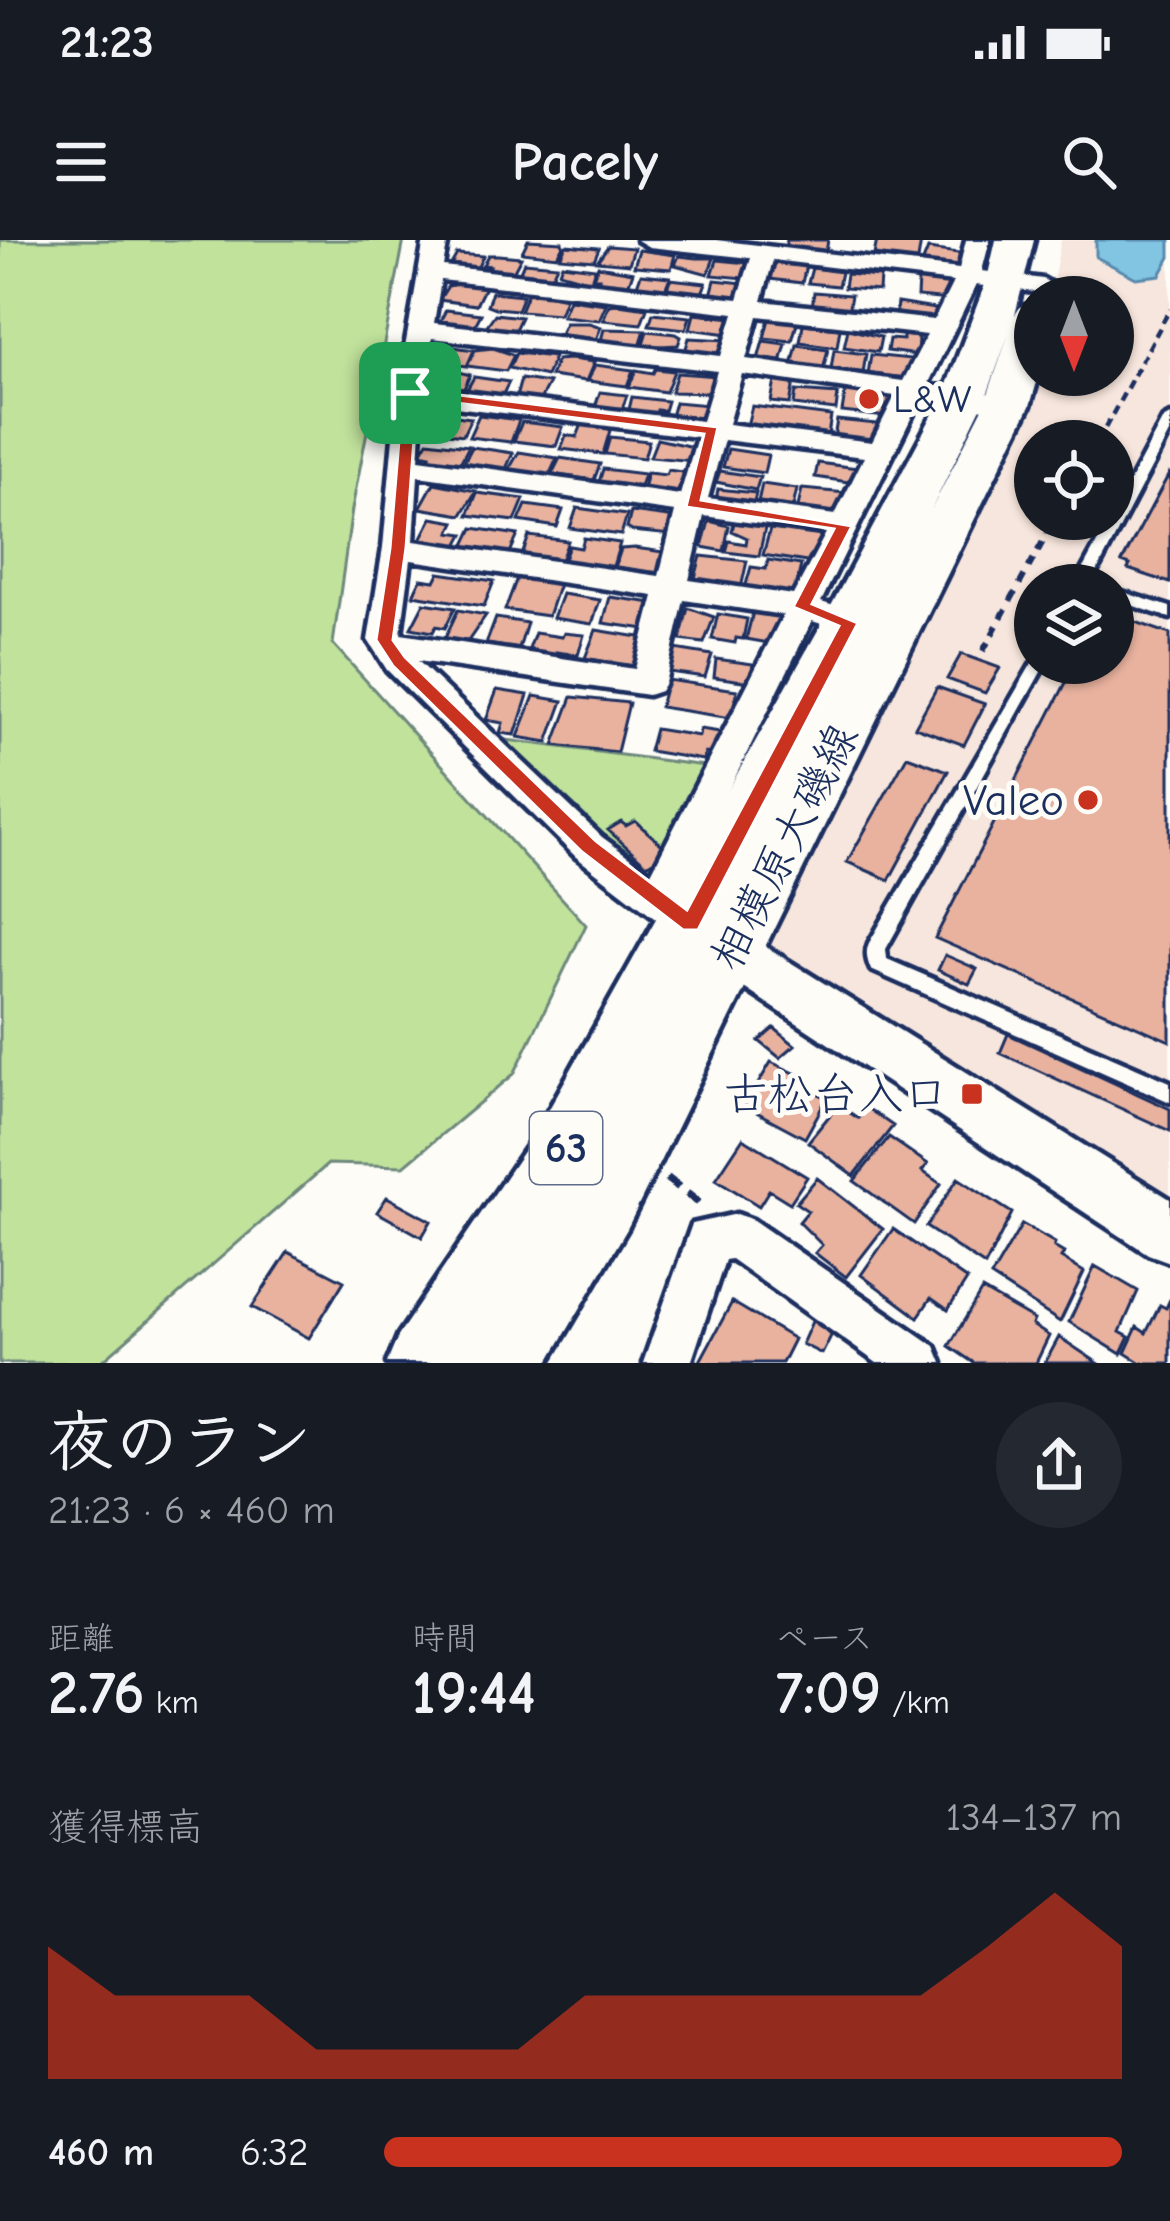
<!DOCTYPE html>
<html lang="ja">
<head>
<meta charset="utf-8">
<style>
	:root { --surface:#171b24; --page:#242831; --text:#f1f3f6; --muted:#9ea1a6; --accent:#c8321e }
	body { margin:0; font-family:"Comic Neue","Klee One",sans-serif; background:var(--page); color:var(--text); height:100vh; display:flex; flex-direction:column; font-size:45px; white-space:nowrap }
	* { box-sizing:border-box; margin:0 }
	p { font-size:39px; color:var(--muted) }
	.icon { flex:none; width:66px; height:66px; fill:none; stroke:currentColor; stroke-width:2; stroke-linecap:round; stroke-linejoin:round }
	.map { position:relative; height:1123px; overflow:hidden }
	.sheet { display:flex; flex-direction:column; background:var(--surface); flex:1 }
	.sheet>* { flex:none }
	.needle { width:78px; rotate:180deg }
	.fabs { position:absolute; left:1014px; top:36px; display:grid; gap:24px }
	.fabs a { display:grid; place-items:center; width:120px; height:120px; border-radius:50%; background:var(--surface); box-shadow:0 3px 9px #0004; font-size:60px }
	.pin { position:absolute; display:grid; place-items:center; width:102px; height:102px; color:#fff; margin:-51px; border-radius:24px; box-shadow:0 6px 18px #0006 }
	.round { display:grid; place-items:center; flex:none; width:126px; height:126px; border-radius:63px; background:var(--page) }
	.head { display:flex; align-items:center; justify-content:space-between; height:204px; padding:0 48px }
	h1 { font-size:66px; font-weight:800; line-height:90px }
	.stats { display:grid; grid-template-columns:repeat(3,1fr); gap:18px; height:204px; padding:12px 48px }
	.stats div { display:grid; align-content:center }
	.stats b { font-size:60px; font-weight:800 }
	.stats small { font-size:33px; font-weight:400 }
	.stats p { font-size:33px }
	.chart { height:336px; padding:24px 48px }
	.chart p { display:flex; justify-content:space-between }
	.chart svg { width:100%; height:216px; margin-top:12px; fill:var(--accent); opacity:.7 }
	ul { padding:0 48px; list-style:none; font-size:39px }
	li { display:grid; grid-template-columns:192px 144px 1fr; align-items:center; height:90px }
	li i { height:30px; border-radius:15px; background:var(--accent) }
	.status { display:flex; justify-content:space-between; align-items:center; height:84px; padding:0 60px; background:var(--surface); direction:ltr }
	.status svg { height:33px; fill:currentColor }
	header { display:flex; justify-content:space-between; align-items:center; height:156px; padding:0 48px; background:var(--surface); font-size:54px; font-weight:800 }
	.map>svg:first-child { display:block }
	.built { fill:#f7e6dd; fill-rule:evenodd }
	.green { fill:#c0e29b; stroke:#6e887c; stroke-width:3 }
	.water { fill:#81c5e2; stroke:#5889ad; stroke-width:3 }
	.building { fill:#e9b29f; stroke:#1b2f5e; stroke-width:3 }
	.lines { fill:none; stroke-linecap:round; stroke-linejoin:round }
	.service-casing { stroke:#1b2f5e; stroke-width:9 }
	.minor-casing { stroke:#1b2f5e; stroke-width:9 }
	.tertiary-casing { stroke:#1b2f5e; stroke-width:9 }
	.primary-casing { stroke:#1b2f5e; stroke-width:9 }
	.path-far2 { stroke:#1b2f5e; stroke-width:4.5; stroke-dasharray:9 6; stroke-linecap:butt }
	.path-far1 { stroke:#1b2f5e; stroke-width:6; stroke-dasharray:10 9; stroke-linecap:butt }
	.path { stroke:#1b2f5e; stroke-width:8; stroke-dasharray:15 10; stroke-linecap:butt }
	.service { fill:#fdfcf7; fill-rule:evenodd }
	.minor { fill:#fdfcf7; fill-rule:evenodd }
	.tertiary { fill:#fdfcf7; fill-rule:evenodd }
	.primary { fill:#fdfcf7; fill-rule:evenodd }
	.route { fill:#c8321e; stroke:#fff; stroke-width:3; fill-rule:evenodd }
	.poi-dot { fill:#c8321e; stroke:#fdfcf7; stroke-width:4.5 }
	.labels { text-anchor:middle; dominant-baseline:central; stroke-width:10; stroke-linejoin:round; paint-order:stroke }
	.far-poi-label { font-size:39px; fill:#1b2f5e; stroke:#fdfcf7; text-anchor:start }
	.shield { fill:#fdfcf7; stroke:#5f6c8c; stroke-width:3 }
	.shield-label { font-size:42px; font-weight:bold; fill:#1b2f5e }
	.poi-label { font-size:45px; fill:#1b2f5e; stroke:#fdfcf7; text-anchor:end }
	.street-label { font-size:45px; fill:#1b2f5e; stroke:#fdfcf7 }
</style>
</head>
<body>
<div class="status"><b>21:23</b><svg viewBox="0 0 49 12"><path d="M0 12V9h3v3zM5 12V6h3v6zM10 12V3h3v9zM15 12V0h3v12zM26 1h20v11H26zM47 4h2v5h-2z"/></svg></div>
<header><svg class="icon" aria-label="menu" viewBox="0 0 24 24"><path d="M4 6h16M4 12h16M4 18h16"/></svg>Pacely<svg class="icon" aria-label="search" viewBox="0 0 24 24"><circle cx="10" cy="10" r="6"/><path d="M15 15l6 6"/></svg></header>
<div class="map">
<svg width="1170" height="1123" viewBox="0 0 1170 1123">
	<rect width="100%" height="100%" fill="#fdfcf7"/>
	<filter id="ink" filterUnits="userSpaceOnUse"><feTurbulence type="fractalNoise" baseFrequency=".00833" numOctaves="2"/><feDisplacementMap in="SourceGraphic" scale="24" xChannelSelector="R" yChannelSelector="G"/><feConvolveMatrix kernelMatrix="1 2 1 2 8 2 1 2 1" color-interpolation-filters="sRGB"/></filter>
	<g filter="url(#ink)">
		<path class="built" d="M1061,0h109v966l-417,-261 282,-570h78v-78h-63zM1035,201h78v78h-78zM1035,345h78v78h-78z"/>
		<path class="green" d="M0,0h404l-52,269 -19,135 253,281 -72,149 -110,92 -76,-2 -228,199h-100z
			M499,499l214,28 -53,108c-44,-10 -125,-101 -161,-136z"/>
		<path class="water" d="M1096,0h74v17l-10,18 -24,3 -40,-21z"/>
		<path class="building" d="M528,0l34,2 1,3 -6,11 -35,-4z
			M787,0h41l-2,12h-12l-22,-2 -7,-3z
			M877,0l44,1 -3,19 -44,-5z
			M566,5l33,3 -5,12 -34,-3z
			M608,6l26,2 -5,16 -32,-3z
			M928,9l38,5 -6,13 -38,-3z
			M639,10l36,5 -4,14 -37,-3z
			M457,14l26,2 -7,15 -27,-3z
			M488,15h10l23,2 -9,17 -25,-3 3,-5 -7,-1z
			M679,16l18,2h17l-6,16 -33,-9z
			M717,20l32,3 -5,15 -32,-3z
			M524,22l33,3 -6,13 -27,-2 -5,-2z
			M775,22l31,3 -4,18 -32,-4z
			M562,24l33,4 -4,13 -32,-9z
			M598,26l35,6 -5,14 -31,-1 2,-7h-6z
			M812,28l29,4 -3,14 -30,-3z
			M641,34l29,3 -6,15 -28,-4z
			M846,34l34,3 -1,14 -35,-3z
			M670,39l36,4 -4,10 -6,2 -30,-3z
			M715,40l29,3 -4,15 -29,-3z
			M918,40l29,3 3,17 -33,-3z
			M459,44l26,3 -9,18 -37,-5 9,-14z
			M492,52l31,3 -6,15 -22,-2 -8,-3z
			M814,52l37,3 -3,17 -36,-4z
			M541,53l24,5 -6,16 -39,-3 7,-17z
			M569,59l37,5 -7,16 -37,-4z
			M897,63l38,6 -2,14 -38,-4z
			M618,64l29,4 -6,16 -38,-4 6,-15z
			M446,70l35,4 -8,15 -35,-4z
			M653,73l37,4 -4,12 -37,-4z
			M495,74l26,3 -8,17 -30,-3z
			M694,74l39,4 -4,16 -39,-5z
			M769,79l28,4 -5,18 -28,-3z
			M565,83h24l12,4 -6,15 -37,-4z
			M803,84l37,4 -3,19 -37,-5z
			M604,89l41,1 -6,19 -39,-5z
			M848,89l33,8 -3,15 -34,-5z
			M647,91l29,3 5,3 -3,8 -36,2z
			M903,95l15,2 -1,18 -30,-4 2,-12 14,1z
			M689,98l38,2 -4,17 -39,-2z
			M763,101l23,3 -6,22 -23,-3z
			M439,105l35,5 -7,16 -37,-4z
			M797,105l31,4 -5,21 -31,-4z
			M493,108l21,7 -8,16 -39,-5 8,-16z
			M834,110l32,4 -3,19 -32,-4z
			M516,113l38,4 -8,19 -37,-8z
			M871,115l40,4 -2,19 -41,-4z
			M569,119l25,3 -8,19 -36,-5 7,-16z
			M595,125l38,5 -6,16 -39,-5z
			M655,129l19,2 -8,21 -37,-5 7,-17 17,3z
			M439,131h17l14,4 -8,18 -32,-4z
			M677,133l41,3 -4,17 -43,-1z
			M474,137l35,5 -8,16 -36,-5z
			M521,139l28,4 -11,21 -23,-3z
			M775,141l19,1 -4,22 -19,-2z
			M846,147l49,5 -2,15 -5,-1 -1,11 -45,-5z
			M796,151l42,3 -2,16 -42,-5z
			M600,152l27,3 -6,17 -26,-5z
			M632,157l35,4 -3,10 -7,-1 -1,6 -28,-2z
			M675,162l34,3 -6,19 -33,-4z
			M752,166l79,10 -3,19 -81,-9z
			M434,173l37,5 -8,17 -40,-5z
			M479,175l40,5 -8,22 -42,-5z
			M837,180l40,4 -3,19 -40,-5z
			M522,182l41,5 -7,19 -42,-5z
			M582,184l29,3 -8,27 -42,-5 5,-14 11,2z
			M610,197l39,4 -5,17 -39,-4z
			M657,199l41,9 -4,13 -44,-4z
			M428,201l41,5 -11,21 -33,-4 5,-8 -9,-2z
			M472,207l41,6 -9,20 -42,-7z
			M728,209l40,6 -4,18 -41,-6z
			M519,212l38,6 -9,20 -40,-7z
			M560,218l40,6 -6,16 -42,-6z
			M818,223l40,5 -3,15 -40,-6z
			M603,229l41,5 -5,16 -41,-5z
			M668,230l21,3 -7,21 -39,-5 4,-16 19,2z
			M720,231l40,6 -4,13 -40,-8z
			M1170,232v111l-42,-14 2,-4 -8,-3z
			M434,243l42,8 -14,24 -42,-7z
			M762,244l35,5 -4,18 -35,-5z
			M718,249l38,4 -3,13 -37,-6z
			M802,249l45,4 -14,23 -36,-5z
			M477,253l47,6 -9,22 -47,-6z
			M526,265l37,5 -6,17 -38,-6z
			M577,268l50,7 -6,20 -51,-7z
			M631,272l45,6 -5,17 -39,-4 -5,-3z
			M432,278l23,4 -5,10 14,2 -8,15 -37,-6z
			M735,279l31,4 -7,33 -33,-4 3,-11 17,3 1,-6 -15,-7z
			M709,281l20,5 -5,25 -22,-4z
			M473,288l45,7 -10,22 -45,-8z
			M770,289l52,7 -9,27 -50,-8z
			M529,296l39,5 -8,22 -39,-5z
			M584,298l36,5 -9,30 -48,-11 6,-16 12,2z
			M635,308l35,5 -6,20 -50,-3 7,-21z
			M701,316l46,5 -6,27 -46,-10z
			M768,320l33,5 -7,31 -49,-8 6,-21 15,2z
			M439,333l55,8 -10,25 -71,-11 8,-16 14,2z
			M517,338l42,6 -11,32 -43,-6z
			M562,354l38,6 -8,24 -39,-6z
			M610,357l43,6 -7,26 -43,-6z
			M424,363l31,5 -10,20 -9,-2 -3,6 -22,-4z
			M688,368l26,9 -10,26 -24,-3z
			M458,370l28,5 -20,29 -22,-4z
			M753,372l27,4 -11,27 -23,-4z
			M718,374l29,5 -4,20 -7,-1 -1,5 -23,-4z
			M1113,374l57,20v407l-235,-103 141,-275h37z
			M496,378l31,5 -8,26 -33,-5z
			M596,390l49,8 -9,29 -51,-9z
			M535,393l27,4 2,-4 20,2 -6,20 -22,-3 -1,6 -26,-9z
			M675,409l37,6 -7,22 -36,-5z
			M961,414l39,14 -15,25 -38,-14z
			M716,419l37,5 -3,18 -36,-5z
			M667,440l70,10 -6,28 -71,-11z
			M937,447l48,17 -21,41 -49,-18z
			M497,450l31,5 -13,40 -15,-2 3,-10 -17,-3z
			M534,456l29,5 -15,41 -30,-5z
			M572,457l57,6 -12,49 -63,-7z
			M655,489l44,7 1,-7 20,3 -5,22 -10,-1 -2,7 -54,-9z
			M907,516l41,15 -59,109 -42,-18z
			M635,581l33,29 -21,15 -39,-35 13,-8 5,4z
			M945,715l32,14 -8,15 -31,-14z
			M774,788l21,17 -15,13 -21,-17z
			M1008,794l162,75v22l-170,-78z
			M771,822l34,16 -4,7 26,13 -22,40 -60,-32z
			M838,865l20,13 9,-10 26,18 -39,50 -46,-34z
			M889,897l39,27 -6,7 19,13 -27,40 -60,-43z
			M743,898l64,39 -17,26 -21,-13 -10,16 -43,-27z
			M817,938l66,51 -37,48 -31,-24 7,-8 -23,-23 9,-11 -12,-8z
			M958,938l54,35 -27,53 -59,-39z
			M387,957l44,24 -9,16 -45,-25z
			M1022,984l33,19 -1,4 10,6 -3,5 23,14 -24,50 -69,-45z
			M893,989l74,51 -19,30 -17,-12 -13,19 -57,-42z
			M288,1012l56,29 -35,57 -57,-31z
			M1095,1026l43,25 -18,41 9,5 -8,17 -52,-32z
			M982,1050l52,30 -2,5 17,11 -13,27h-62l-25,-17z
			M1170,1059v64h-29l-16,-10 12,-26 9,6 14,-28 6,3z
			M732,1062l62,37 -12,24h-83z
			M814,1077l21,11 -13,26 -20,-10z
			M1059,1097l39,26h-53z"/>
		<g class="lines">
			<g class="service-casing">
				<path id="service" d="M1170,175v17l-80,153h-16l36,-66h3v-6l50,-94z
					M1113,349l57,18v11l-57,-19z
					M1035,418v5h11l-160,286 1,10 283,123v20l-299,-132c-4,-9 -6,-18 -2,-27z"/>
			</g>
			<g class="minor-casing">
				<path id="minor" d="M424,0h24l-5,26 295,33 13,-41 -102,-11 -12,-7h79l243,29 7,-29h24l-8,31 61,8 12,7 -12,7 -67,-8 -48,100 64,9 13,8 -13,8 -72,-10 -99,202 63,19 5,8 -5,8 -11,3 -61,-19 -134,272 38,28 5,11 -5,11 -14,5 -14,-5 -112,-86 -189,-187 -19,-30 15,-92 14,-155zM773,20l180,22 -19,38 -172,-19zM441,40l293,33 -13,43 -287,-33zM758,76l169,19 -24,46 -157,-22zM432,98l285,33 -15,50 -278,-34zM742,134l153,22 -23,46 -144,-18zM423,163l274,34 -17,58 -261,-36zM724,200l140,17 -29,58 -127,-17zM418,236l257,36 -16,64 -245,-35zM704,276l122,17 -33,62 -104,-15zM411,320l243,36 -19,73 -234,-35zM684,360l99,15 -132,258 -49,-36 -184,-176 230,34 12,-4 5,-8z
					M737,974l16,6 182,126 7,17h-65l-146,-104 -6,1 -34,103h-48l49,-139z"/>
			</g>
			<g class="tertiary-casing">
				<path id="tertiary" d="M731,690l19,7 420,262v63l-22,-8 -436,-287 -7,-15 7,-15z"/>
			</g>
			<g class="primary-casing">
				<path id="primary" d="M996,0h38l-19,75 5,-8 15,-3 4,71 -9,31 -403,823 -79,134h-161l12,-29 136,-200 287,-511 121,-228 44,-116zM1009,93l-25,73 -53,104 56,-115z"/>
			</g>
			<path class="path-far2" d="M1098,201l72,-132
				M1050,288l5,-9"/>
			<path class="path-far1" d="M983,411l69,-126"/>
			<path class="path" d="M667,938l32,25"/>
			<use href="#service" class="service"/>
			<use href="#minor" class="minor"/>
			<use href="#tertiary" class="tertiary"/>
			<use href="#primary" class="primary"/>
		</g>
	</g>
	<path class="route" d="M410,149l308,38 -17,73 151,26 -40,78 46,19 -160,307h-15l-101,-78 -189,-186 -17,-26 14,-92 13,-155zM417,158l287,36 -18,73 148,22 -41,78 46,19 -152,284 -91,-69 -191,-184 -12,-17 13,-92z"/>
	<g class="poi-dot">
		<circle cx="869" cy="159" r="12"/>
		<circle cx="1088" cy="560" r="12"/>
		<rect x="960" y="842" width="24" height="24" rx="6"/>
	</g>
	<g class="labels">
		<g class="far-poi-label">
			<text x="893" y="159">L&amp;W</text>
		</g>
		<rect class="shield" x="530" y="872" width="72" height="72" rx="9"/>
		<g class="shield-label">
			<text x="566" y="908">63</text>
		</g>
		<g class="poi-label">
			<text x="1064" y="560">Valeo</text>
			<text x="948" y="854">古松台入口</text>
		</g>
		<g class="street-label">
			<text transform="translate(784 607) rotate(-63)">相模原大磯線</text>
		</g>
	</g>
</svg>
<div class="fabs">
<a><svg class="needle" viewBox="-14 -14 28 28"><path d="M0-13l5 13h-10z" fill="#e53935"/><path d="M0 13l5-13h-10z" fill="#9ea1a6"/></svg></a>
<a><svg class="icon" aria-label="locate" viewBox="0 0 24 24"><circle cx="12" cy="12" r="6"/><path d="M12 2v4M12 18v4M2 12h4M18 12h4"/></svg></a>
<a><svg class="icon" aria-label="layers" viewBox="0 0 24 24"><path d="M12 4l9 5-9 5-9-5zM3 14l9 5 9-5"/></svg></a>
</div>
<div class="pin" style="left:410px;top:153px;background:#1e9e55"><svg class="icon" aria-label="arrive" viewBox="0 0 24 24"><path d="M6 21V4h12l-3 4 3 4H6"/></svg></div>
</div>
<section class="sheet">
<div class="head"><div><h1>夜のラン</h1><p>21:23 · 6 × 460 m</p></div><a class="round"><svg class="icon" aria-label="share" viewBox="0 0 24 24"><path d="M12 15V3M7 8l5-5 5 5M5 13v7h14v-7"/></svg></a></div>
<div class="stats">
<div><p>距離</p><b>2.76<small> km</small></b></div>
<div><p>時間</p><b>19:44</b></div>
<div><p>ペース</p><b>7:09<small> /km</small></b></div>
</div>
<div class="chart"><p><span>獲得標高</span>134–137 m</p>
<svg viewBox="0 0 160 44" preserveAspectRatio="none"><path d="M0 44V17L10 27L20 27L30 27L40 38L50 38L60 38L70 38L80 27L90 27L100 27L110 27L120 27L130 27L140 17L150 6L160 17V44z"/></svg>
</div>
<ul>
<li><b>460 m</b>6:32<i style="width:100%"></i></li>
</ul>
</section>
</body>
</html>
